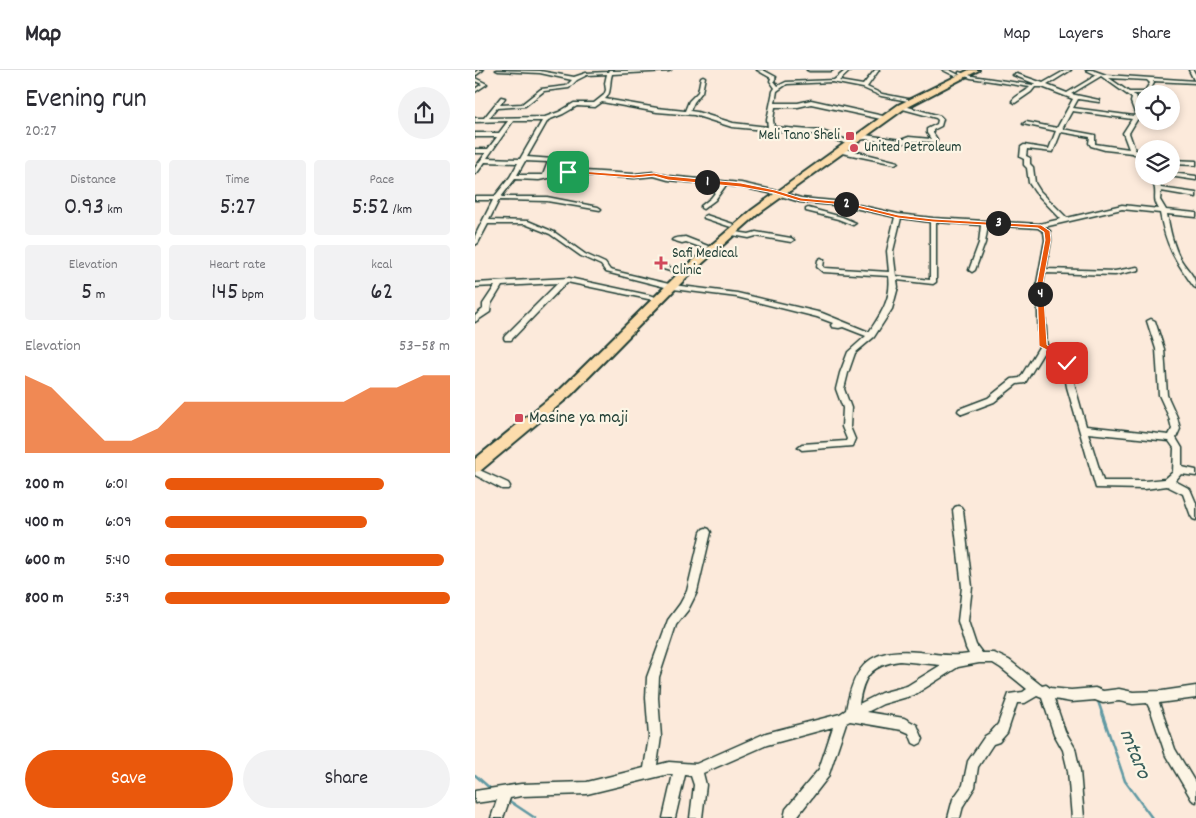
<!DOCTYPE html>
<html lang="en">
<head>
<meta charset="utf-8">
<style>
	:root { --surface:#fff; --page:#f2f2f3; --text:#2b2b33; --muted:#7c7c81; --line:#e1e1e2; --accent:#ea580c }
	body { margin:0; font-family:Dekko,sans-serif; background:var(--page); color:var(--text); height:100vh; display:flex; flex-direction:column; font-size:19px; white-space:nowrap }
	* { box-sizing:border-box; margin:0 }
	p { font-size:16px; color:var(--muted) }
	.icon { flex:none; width:28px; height:28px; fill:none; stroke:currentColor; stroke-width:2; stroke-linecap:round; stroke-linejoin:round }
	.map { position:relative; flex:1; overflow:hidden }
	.side { display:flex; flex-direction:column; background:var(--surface); width:475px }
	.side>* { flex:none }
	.tools { position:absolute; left:660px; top:15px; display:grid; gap:10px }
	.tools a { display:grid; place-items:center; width:45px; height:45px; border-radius:50%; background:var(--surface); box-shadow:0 2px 8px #0003; font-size:25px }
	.pin { position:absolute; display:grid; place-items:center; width:42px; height:42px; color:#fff; margin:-21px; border-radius:10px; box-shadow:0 2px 8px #0006 }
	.km { position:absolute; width:25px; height:25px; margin:-12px; border-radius:50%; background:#222; color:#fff; font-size:14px; line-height:25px; text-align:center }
	.round { display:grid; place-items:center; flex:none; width:52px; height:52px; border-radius:26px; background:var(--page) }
	.headline { display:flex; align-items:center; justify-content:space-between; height:85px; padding:0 25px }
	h1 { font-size:28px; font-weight:600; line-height:38px }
	.stats { display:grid; grid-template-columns:repeat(3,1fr); gap:8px; height:85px; padding:5px 25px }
	.stats div { display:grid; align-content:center; border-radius:5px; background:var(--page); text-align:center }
	.stats b { font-size:25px; font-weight:600 }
	.stats small { font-size:14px; font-weight:400 }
	.stats p { font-size:14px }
	.chart { height:140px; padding:10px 25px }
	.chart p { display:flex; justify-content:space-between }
	.chart svg { width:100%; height:90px; margin-top:5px; fill:var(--accent); opacity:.7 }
	.button { display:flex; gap:10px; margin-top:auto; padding:10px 25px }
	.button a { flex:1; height:58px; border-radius:30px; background:var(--accent); color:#fff; font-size:20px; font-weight:600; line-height:58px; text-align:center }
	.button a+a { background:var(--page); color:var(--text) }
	ul { padding:0 25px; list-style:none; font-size:16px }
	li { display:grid; grid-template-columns:80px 60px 1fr; align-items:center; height:38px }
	li i { height:12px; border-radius:6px; background:var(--accent) }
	header { display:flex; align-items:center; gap:30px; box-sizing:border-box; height:70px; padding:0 25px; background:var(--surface); border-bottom:1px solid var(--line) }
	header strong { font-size:24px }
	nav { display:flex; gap:28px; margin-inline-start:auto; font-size:18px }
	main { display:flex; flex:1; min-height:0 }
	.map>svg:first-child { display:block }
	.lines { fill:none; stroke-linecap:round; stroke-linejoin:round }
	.stream { stroke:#6099a3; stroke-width:2.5 }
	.minor-casing { stroke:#1f3d34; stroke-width:3 }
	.primary-casing { stroke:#1f3d34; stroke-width:4 }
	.minor { fill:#fcf5e5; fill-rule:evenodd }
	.primary { fill:#fcdcac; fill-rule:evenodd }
	.route { fill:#ea580c; stroke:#fff }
	.poi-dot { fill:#d1495b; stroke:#fcf5e5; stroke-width:2 }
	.labels { text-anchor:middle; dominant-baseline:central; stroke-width:4.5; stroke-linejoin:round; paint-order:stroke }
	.far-poi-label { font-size:15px; fill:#1f3d34; stroke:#fcf5e5; text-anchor:start }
	.poi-label { font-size:18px; fill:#1f3d34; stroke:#fcf5e5; text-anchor:start }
	.near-water-label { font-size:22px; font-style:italic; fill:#355c59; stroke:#fcf5e5 }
</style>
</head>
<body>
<header>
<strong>Map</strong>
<nav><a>Map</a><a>Layers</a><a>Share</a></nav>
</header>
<main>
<section class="side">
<div class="headline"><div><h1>Evening run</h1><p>20:27</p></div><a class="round"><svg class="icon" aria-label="share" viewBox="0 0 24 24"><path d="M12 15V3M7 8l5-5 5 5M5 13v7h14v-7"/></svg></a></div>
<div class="stats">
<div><p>Distance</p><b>0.93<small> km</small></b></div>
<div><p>Time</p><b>5:27</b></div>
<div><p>Pace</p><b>5:52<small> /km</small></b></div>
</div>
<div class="stats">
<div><p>Elevation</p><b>5<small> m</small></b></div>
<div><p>Heart rate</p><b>145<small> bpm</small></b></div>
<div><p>kcal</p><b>62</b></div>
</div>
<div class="chart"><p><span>Elevation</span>53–58 m</p>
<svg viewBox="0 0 160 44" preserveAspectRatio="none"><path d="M0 44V6L10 12L20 25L30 38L40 38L50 32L60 19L70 19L80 19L90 19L100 19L110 19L120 19L130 12L140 12L150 6L160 6V44z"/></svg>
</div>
<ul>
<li><b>200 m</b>6:01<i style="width:77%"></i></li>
<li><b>400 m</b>6:09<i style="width:71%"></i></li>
<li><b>600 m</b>5:40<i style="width:98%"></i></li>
<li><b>800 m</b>5:39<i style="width:100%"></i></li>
</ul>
<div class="button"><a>Save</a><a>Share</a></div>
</section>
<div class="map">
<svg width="721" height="748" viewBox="0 0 721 748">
	<rect width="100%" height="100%" fill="#fceadb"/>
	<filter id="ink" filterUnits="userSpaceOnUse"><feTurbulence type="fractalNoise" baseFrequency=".02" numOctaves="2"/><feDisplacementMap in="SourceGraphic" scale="10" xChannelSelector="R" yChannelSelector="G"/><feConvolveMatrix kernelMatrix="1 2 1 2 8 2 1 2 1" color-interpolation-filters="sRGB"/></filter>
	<g filter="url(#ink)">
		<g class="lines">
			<path class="stream" d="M623,631l27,80 27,37
				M0,705l17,15
				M33,730l27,18"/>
			<g class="minor-casing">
				<path id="minor" d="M3,0h5l-8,6v-3z
					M21,0l44,1 34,6 12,-4 22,-1 1,-2h4v1l58,-1 -2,1 -57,3c-3,9 0,19 -7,25l52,9 28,3 4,-10 9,-9 3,-15 2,-1 2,1 -3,15 -8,10 -4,9 7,1 36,11 35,4 -1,-7 6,-29 2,-3 -5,-7 1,-3 -14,-8h6l13,7 -2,4 4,5 8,-4 48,-2 12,-10h5l-12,11 24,4 12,-15h4l-12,17 15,7 26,5v2l-27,-5 -18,-8 -31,-6 -45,2 -10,7 -2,12h23l13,-3 72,16v2l-2,1 -70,-15 -13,3h-23l-2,13 1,7 48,4 30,11 1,1 -3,2 -29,-10 -89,-8 -38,-12 -37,-3 -55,-10 -7,5 -18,-1 -14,8 -15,6 -21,37 26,2 1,1 -5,14 19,-4 66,4 20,-2 14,4 73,7 36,8 24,7 44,4 53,12 35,4 106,6 22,-5 -26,-27 -6,-9 -2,-15 -3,-3v-6l-4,-2 1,-10 3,-2 25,4 7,-18 -33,-7 3,-2 31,6 16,-29 -31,-12h-7l-4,5 -16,11 -3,-2c5,-7 13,-8 18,-14l-59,-9 -12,-4v-2l13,4 61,9 3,-1 -23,-9 4,-1 26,9 23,-13h5l-24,15 20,8 30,-18 -11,-5h6l14,5 90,6v2l-43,-2 1,2 -6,11h-15l4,4v4l4,11 -12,20 6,17 9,5v4l-12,-6 -27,-3 -14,-4 -2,-3 1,-6 -29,-5 -8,20 -26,-3 -1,7 4,2v6l3,3 2,16 5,8 27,27 55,-13 37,4c-6,-11 -3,-9 -4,-20 -1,-5 -3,-7 -2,-13h6l-1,4 3,8 35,5v4l-35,-6 -1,9 6,10 30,3v4l-29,-3c3,16 6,32 14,46 6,10 15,16 15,28l-2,-1c-19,-27 -28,-41 -34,-74l-38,-4 -78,18 6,4 1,9 -5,29 69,2 22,-4 2,1v2l-24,5 -70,-2 -2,10 4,63 15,5 9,12 4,24 11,39 83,9 3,-6 -3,-12 -10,-22 -3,-46 -9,-28 4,-2 4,2 9,28 3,46 10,22 3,12 -4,9 6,10v19l14,3v6l-15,-2 -6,7 15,8 6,14v17l-3,-1 -2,-3 -8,-22 -16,-8 -22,3 -49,-1 -29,-101 -4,-23 -7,-9 -11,-5 -20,33 -8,1 -23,18 -32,12 -4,-3 1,-2 29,-11 24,-19 8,-1 19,-31 -2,-64 8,-43 -1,-8 -6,-4 -50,-3 -3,18 -10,27 -3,2 -3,-2 10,-27 2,-18 -45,-3v60l-3,2 -36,-4 1,7 -6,22 -18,28 -19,16 -7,20 -4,16 7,19 -1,19 5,12 -3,7 -50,4 -4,-3 4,-3 44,-3 1,-2 -5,-12 1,-19 -7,-19 4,-16 8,-21 18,-16 -23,-9 -4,1 -7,-1 -1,-2 2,-2 -16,-6 -80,-20 -64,-8 -67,-17 -5,-7 -20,-9 -31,-22 -25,-10h-37l-10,19 -3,2v-9l18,-36h-18v-4h20l15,-19 8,-14 -33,-1 -8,11 -2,1v-6l11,-15h-11v-4h13l9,-12h-22v-4h24l9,-12 -33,1v-4h9l17,-21 4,1 -5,7 22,-1 19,-15 25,-3 6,-6 -32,-7 -42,-2zM132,4l-2,9 1,7 -2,5 -10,8h-20l-15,9 -14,5 -56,1 8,-10 28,-2 19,-15 25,-3 8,-8 10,-5zM626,6l31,22 -1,4 4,11 -1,3 -61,-8 5,-9 21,3v-2l-28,-6zM634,8l38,2 3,3 -6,9h-15zM597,41l60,8 -9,14 6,16 -34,-5v-9l-33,-6zM38,51h29l-22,38 -33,-1zM50,91l23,1 -5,13h-26zM93,104l66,4 20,-2 14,4 53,5 -10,13 -10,8v2l2,1 12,-9 11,-15 15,2 33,7 26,8 45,4 50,11 -8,34 2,21 -64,-4 -2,-1 1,-7 -3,-2 -3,2 -1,7 6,5 66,4c3,22 -8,38 -20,56l-47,-19 -85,-20 -64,-8 -63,-15 -5,-7 -20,-9 -31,-22 -26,-11 -39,-1 10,-20 48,1 53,9 1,-1 -3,-2 -51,-10h-46l14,-18 24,1zM426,148l29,4v58l-34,-4 -3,-25zM613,363l81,8 5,7 -1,24 -8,7 -20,2h-42z
					M332,0h26l-2,1h-22z
					M468,0h6l10,5 -4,1z
					M714,0h4l3,5v5h-2z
					M0,8l12,6 -12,8v-3l7,-5 -7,-3z
					M426,35l39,11 3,3 -2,7 -8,4v3l4,6 -1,3 -26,-1 -9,3 -36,-5 -11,2v-2l11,-4 36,5 8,-3 22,2 -4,-6v-4l10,-5 1,-4 -2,-2 -37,-10 -1,-1z
					M364,79l11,1 48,12 -3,2 -58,-12v-2z
					M696,90l25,1v4l-25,-1z
					M696,103l25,3v4l-27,-4h2z
					M333,138l34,9 14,6 -3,2 -15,-6 -32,-8v-2z
					M231,145l27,9 1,1 -3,2 -27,-9v-2z
					M254,161l20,3 7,-2 35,6 3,2 -3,2 -35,-6 -7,2 -22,-4 -1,-1z
					M210,167l23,9 1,1 -3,2 -20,-7 -4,1 -10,-3c2,-3 9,-2 13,-3z
					M187,195l20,6 1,1 -3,2 -20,-6 -1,-1z
					M94,208l84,18 4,2 -4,2 -86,-18 -56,58h-6l-1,-2 1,-2 53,-53 -56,3 -11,18 -1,8 -15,10v-6l8,-7v-5l12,-18 -20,1v-4z
					M0,398l33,15 2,3 -2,3h-6l-27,-14z
					M483,436l3,1 2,3 9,77 -4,34 8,24 6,8h12l15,7 33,26 4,-1 4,3 21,2 24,-2 8,3 16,-2 14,3 29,-1 34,-5v12l-37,5 16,46 21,35v18l-4,-2 -26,-44 -15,-45 -4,-8 -14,1 -14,-3 -16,2 -8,-3 -24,2 -17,-3 11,32 10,17 5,23 4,47h-12l-4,-47 -5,-21 -9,-16 -12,-36 -5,-2 -12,7h-8l-10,30 -8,9 -6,2 -15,23 -3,20 -12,19 -3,12h-12l5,-19 10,-14 5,-24 17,-25 5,-3 8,-9 11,-30 14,-2 4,-3 -26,-21 -8,-5h-14l-21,4 -44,28 -31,9 -16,8 37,6 13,7 6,14 -2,4 -4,2 -4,-2 -4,-10 -7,-3 -52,-9 -4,2 -18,54 -32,41h-12l2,-9 33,-40 14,-42 -66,18 -64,28 3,12 -4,33h-12l4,-33 -3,-9 -6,-1 -10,43h-12l10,-44h-4l-82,20 -66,2 -11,2 -7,20h-12l6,-18 -22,3v-12l46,-7 66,-2 57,-14 5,-31 -3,-39 1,-21 21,-57 12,-16 7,-13 14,-59 2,-3 3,-1 3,1 2,3 -14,60 -9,18 -12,15 -17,52 -1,21 3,39 -4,28 12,-3 27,2 70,-31 74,-19 6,-4c8,-46 25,-63 73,-58 17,2 33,5 50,2l-3,-6 -8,-27 4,-34 -9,-77 2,-3zM425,591l41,4 -34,21 -26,7 -22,11c4,-28 12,-39 41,-43z"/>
			</g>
			<g class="primary-casing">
				<path id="primary" d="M494,0h10l-75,39 -146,105 -70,62 -117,119 -91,76 -5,1v-13l86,-70 119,-117 72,-62 146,-105z"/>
			</g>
			<use href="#minor" class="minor"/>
			<use href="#primary" class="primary"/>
		</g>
	</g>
	<path class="route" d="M91,100l68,5 20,-2 14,3 73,7 34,7 26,8 44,4 53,13 35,4 108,6 9,6 1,9 -8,43 4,62 15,7 9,11 -7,2 -7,-10 -18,-9 -2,-63 8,-43 -1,-8 -6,-4 -105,-6 -35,-4 -53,-13 -45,-4 -26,-8 -33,-6 -73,-7 -14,-4 -20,2 -66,-5z"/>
	<g class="poi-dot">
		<rect x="370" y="61" width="10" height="10" rx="2.5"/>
		<circle cx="379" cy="78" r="5"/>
		<path d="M183.5 185.5h5v5h5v5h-5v5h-5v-5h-5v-5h5z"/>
		<rect x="39" y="343" width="10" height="10" rx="2.5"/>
	</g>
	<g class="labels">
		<g class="far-poi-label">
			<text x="365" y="66" text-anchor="end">Meli Tano Sheli</text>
			<text x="389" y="78">United Petroleum</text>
			<text x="197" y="184">Safi Medical<tspan x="197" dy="17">Clinic</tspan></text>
		</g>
		<g class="poi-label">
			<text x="54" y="348">Masine ya maji</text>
		</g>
		<g class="near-water-label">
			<text transform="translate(659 684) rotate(68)">mtaro</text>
		</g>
	</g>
</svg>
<div class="tools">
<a><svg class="icon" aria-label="locate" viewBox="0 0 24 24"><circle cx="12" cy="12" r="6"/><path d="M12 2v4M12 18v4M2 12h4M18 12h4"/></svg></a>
<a><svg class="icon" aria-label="layers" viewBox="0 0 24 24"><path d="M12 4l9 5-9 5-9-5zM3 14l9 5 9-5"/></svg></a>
</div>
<div class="pin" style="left:93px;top:102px;background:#1e9e55"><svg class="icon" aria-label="arrive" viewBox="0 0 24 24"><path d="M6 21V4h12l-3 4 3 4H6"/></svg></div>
<div class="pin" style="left:592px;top:293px;background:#d93025"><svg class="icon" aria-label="check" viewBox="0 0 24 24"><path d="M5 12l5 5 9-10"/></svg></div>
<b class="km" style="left:232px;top:112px">1</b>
<b class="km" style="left:371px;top:134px">2</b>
<b class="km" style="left:523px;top:153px">3</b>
<b class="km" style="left:565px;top:224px">4</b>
</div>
</main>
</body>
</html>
